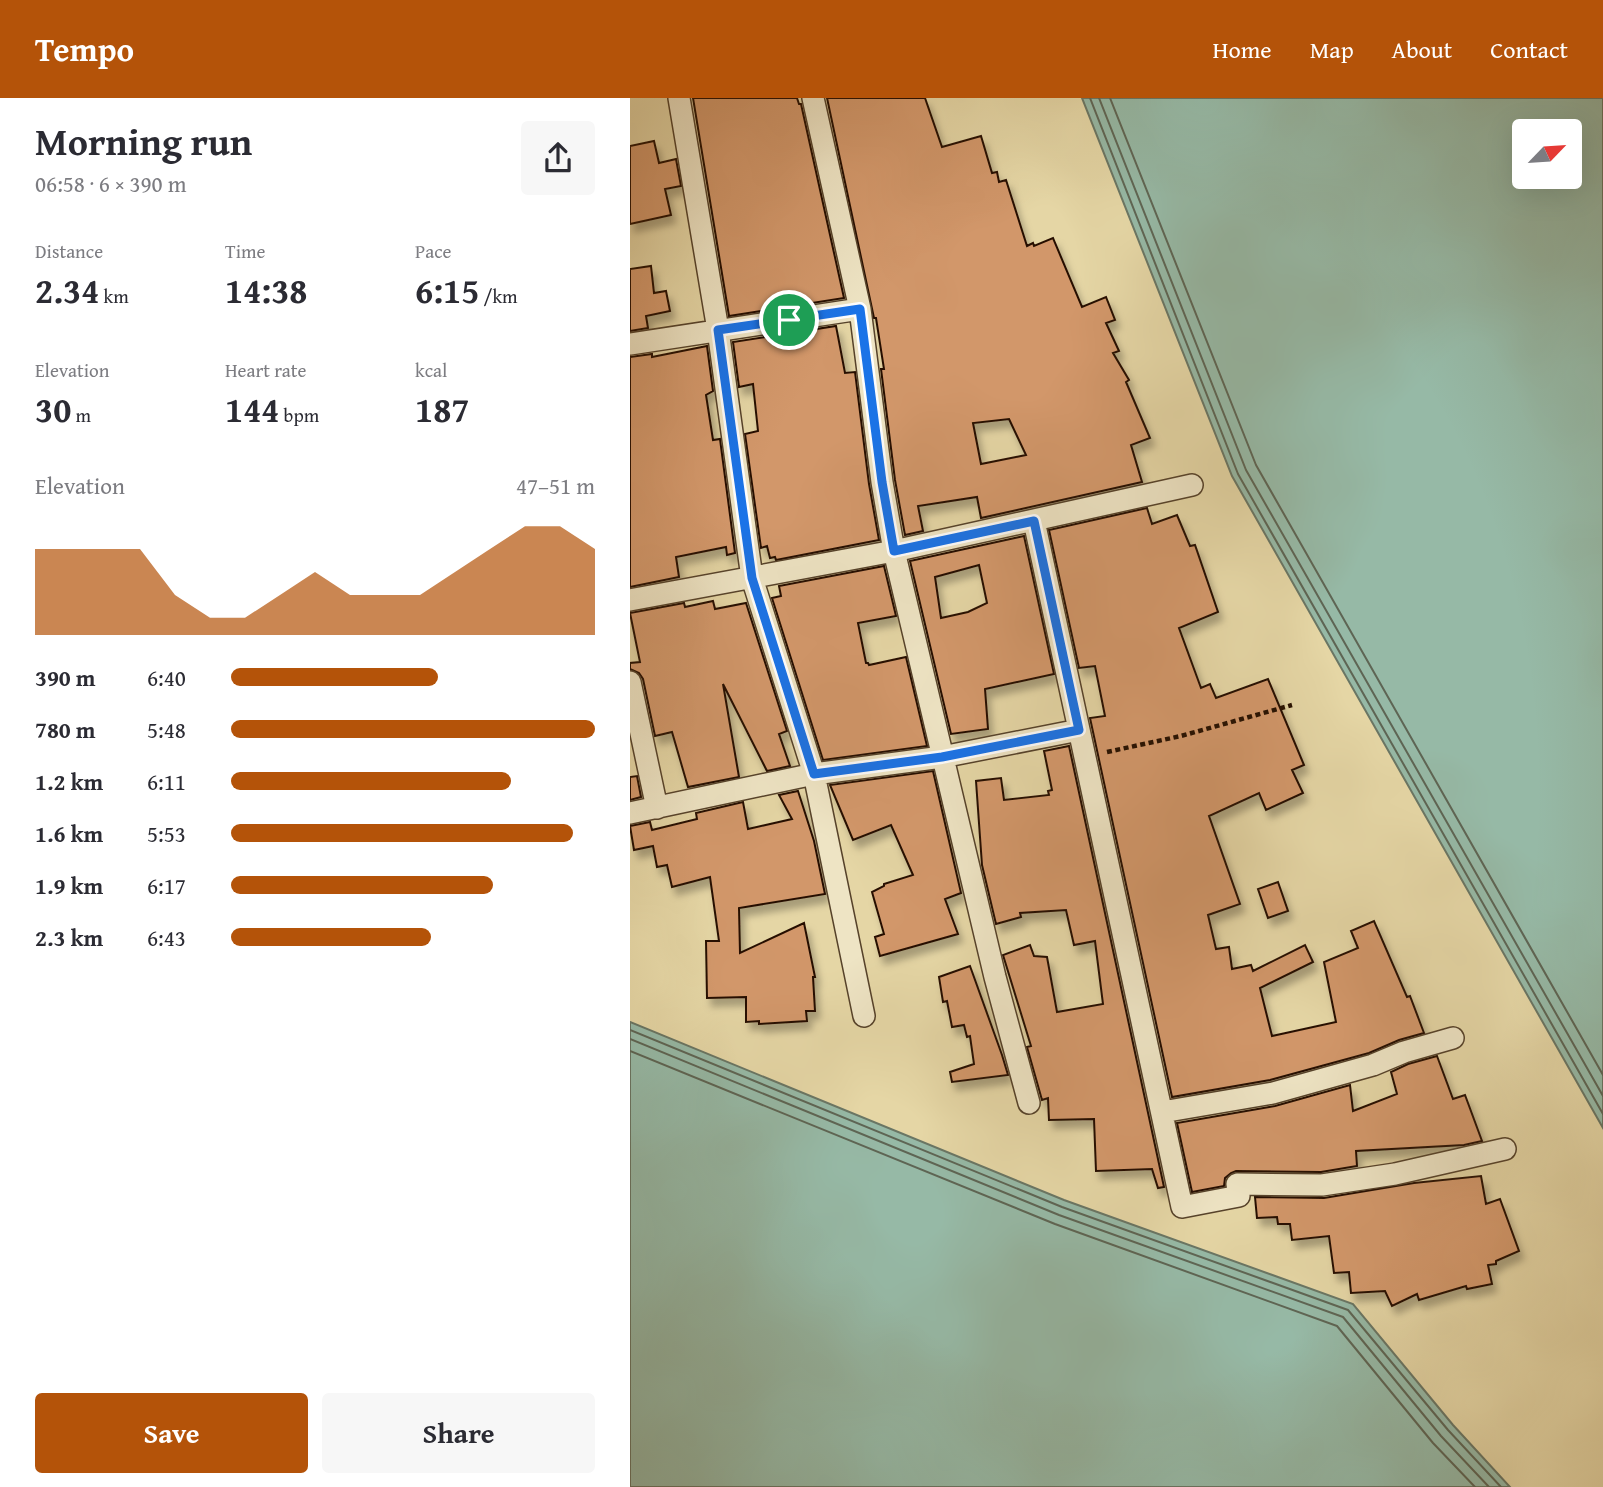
<!DOCTYPE html>
<html lang="en">
<head>
<meta charset="utf-8">
<style>
	:root { --surface:#fff; --page:#f7f7f7; --text:#2b2b33; --muted:#7c7c81; --accent:#b45309 }
	body { margin:0; font-family:"Gentium Book Plus",serif; background:var(--page); color:var(--text); height:100vh; display:flex; flex-direction:column; font-size:26px; white-space:nowrap }
	* { box-sizing:border-box; margin:0 }
	p { font-size:23px; color:var(--muted) }
	.icon { flex:none; width:38px; height:38px; fill:none; stroke:currentColor; stroke-width:2; stroke-linecap:round; stroke-linejoin:round }
	.map { position:relative; flex:1; overflow:hidden }
	.details { display:flex; flex-direction:column; background:var(--surface); width:630px }
	.details>* { flex:none }
	.needle { width:46px; rotate:65deg }
	.buttons { position:absolute; left:882px; top:21px; display:grid; gap:14px }
	.buttons a { display:grid; place-items:center; width:70px; height:70px; border-radius:7px; background:var(--surface); box-shadow:0 7px 28px #0002; font-size:35px }
	.pin { position:absolute; display:grid; place-items:center; width:60px; height:60px; color:#fff; margin:-30px; border:4px solid #fff; border-radius:50%; box-shadow:0 2px 7px #0007 }
	.round { display:grid; place-items:center; flex:none; width:74px; height:74px; border-radius:7px; background:var(--page) }
	.head { display:flex; align-items:center; justify-content:space-between; height:119px; padding:0 35px }
	h1 { font-size:38px; font-weight:700; line-height:52px }
	.figures { display:grid; grid-template-columns:repeat(3,1fr); gap:10px; height:119px; padding:7px 35px }
	.figures div { display:grid; align-content:center }
	.figures b { font-size:35px; font-weight:700 }
	.figures small { font-size:19px; font-weight:400 }
	.figures p { font-size:19px }
	.chart { height:196px; padding:14px 35px }
	.chart p { display:flex; justify-content:space-between }
	.chart svg { width:100%; height:126px; margin-top:7px; fill:var(--accent); opacity:.7 }
	.button { display:flex; gap:14px; margin-top:auto; padding:14px 35px }
	.button a { flex:1; height:80px; border-radius:7px; background:var(--accent); color:#fff; font-size:28px; font-weight:700; line-height:80px; text-align:center }
	.button a+a { background:var(--page); color:var(--text) }
	ul { padding:0 35px; list-style:none; font-size:23px }
	li { display:grid; grid-template-columns:112px 84px 1fr; align-items:center; height:52px }
	li i { height:18px; border-radius:9px; background:var(--accent) }
	header { display:flex; align-items:center; gap:42px; box-sizing:border-box; height:98px; padding:0 35px; background:var(--accent); color:#fff }
	header strong { font-size:33px }
	nav { display:flex; gap:38px; margin-inline-start:auto; font-size:24px }
	main { display:flex; flex:1; min-height:0 }
	.map>svg:first-child { display:block }
	.water { fill:#96b9a6; stroke:#6a7664; stroke-width:2; fill-rule:evenodd }
	.lines { fill:none; stroke-linecap:round; stroke-linejoin:round }
	.shore { stroke:#5e6554; stroke-width:2 }
	.building { fill:#d2976b; stroke:#271101; stroke-width:2; fill-rule:evenodd; filter:url(#shadow) }
	.street-casing { stroke:#56422a; stroke-width:24 }
	.path { stroke:#271101; stroke-width:4.5; stroke-dasharray:5 3.5; stroke-linecap:butt }
	.street { stroke:#eee4c4; stroke-width:21 }
	.route-casing { stroke:#fff; stroke-width:14 }
	.route { stroke:#1a73e8; stroke-width:9 }
</style>
</head>
<body>
<header>
<strong>Tempo</strong>
<nav><a>Home</a><a>Map</a><a>About</a><a>Contact</a></nav>
</header>
<main>
<section class="details">
<div class="head"><div><h1>Morning run</h1><p>06:58 · 6 × 390 m</p></div><a class="round"><svg class="icon" aria-label="share" viewBox="0 0 24 24"><path d="M12 15V3M7 8l5-5 5 5M5 13v7h14v-7"/></svg></a></div>
<div class="figures">
<div><p>Distance</p><b>2.34<small> km</small></b></div>
<div><p>Time</p><b>14:38</b></div>
<div><p>Pace</p><b>6:15<small> /km</small></b></div>
</div>
<div class="figures">
<div><p>Elevation</p><b>30<small> m</small></b></div>
<div><p>Heart rate</p><b>144<small> bpm</small></b></div>
<div><p>kcal</p><b>187</b></div>
</div>
<div class="chart"><p><span>Elevation</span>47–51 m</p>
<svg viewBox="0 0 160 44" preserveAspectRatio="none"><path d="M0 44V14L10 14L20 14L30 14L40 30L50 38L60 38L70 30L80 22L90 30L100 30L110 30L120 22L130 14L140 6L150 6L160 14V44z"/></svg>
</div>
<ul>
<li><b>390 m</b>6:40<i style="width:57%"></i></li>
<li><b>780 m</b>5:48<i style="width:100%"></i></li>
<li><b>1.2 km</b>6:11<i style="width:77%"></i></li>
<li><b>1.6 km</b>5:53<i style="width:94%"></i></li>
<li><b>1.9 km</b>6:17<i style="width:72%"></i></li>
<li><b>2.3 km</b>6:43<i style="width:55%"></i></li>
</ul>
<div class="button"><a>Save</a><a>Share</a></div>
</section>
<div class="map">
<svg width="973" height="1389" viewBox="0 0 973 1389">
	<defs>
		<filter id="shadow"><feDropShadow dx="4.5" dy="8" stdDeviation="3.5" flood-color="#0004"/></filter>
	</defs>
	<rect width="100%" height="100%" fill="#e5d6a5"/>
	<filter id="stains"><feTurbulence type="fractalNoise" baseFrequency=".00286" numOctaves="4"/><feColorMatrix values="0 0 0 0 .2 0 0 0 0 .09 0 0 0 0 .02 0 0 0 .5 -.17"/></filter>
	<radialGradient id="worn" r=".72"><stop offset=".6" stop-color="#630" stop-opacity="0"/><stop offset="1" stop-color="#630" stop-opacity=".3"/></radialGradient>
	<path class="water" d="M452,0h521v1030l-371,-652zM940,33v46h-46v-46z
		M0,924l434,178 289,104 100,121 57,62h-880z"/>
	<g class="lines">
		<path class="shore" d="M460,0l148,376 365,640
			M469,0l147,372 357,626
			M480,0l146,367 347,610
			M0,932l432,177 286,103 100,120 53,57
			M0,941l429,176 284,102 98,119 48,51
			M0,953l425,173 282,102 96,117 42,44"/>
	</g>
	<path class="building" d="M63,0h104l2,6h2l43,194 -115,18z
		M197,0h98l17,49 39,-11 11,37 5,-1 2,10 7,-2 21,66 6,-3 1,3 19,-8 29,69 24,-10 9,23 -9,3 13,28 -6,2 16,27 -3,2 24,56 -19,7 11,37 -161,36 -4,-21 -59,9 5,25 -18,4 -10,-55 -14,-111h3l-8,-51h-2zM379,321l17,36 -45,9 -8,-41z
		M24,43l5,22 17,-4 5,27 -16,3 6,26 -41,9v-78z
		M21,168l3,27 12,-2 4,20 -24,5 2,12 -18,3v-62z
		M206,228l9,47 10,-1 14,112 10,56 -103,20 -1,-3 -5,1 -3,-12 -6,2 -16,-114 13,-3 -5,-47 -14,3 -6,-45z
		M77,248l6,45 -7,4 7,45 7,-1 15,114 -8,2 -1,-8 -50,10 3,20 -49,10v-230l22,-3v3z
		M517,410l5,16 25,-9 13,31 5,-1 23,67 -39,16 22,60 9,-4 6,14 52,-19 36,86 -12,5 11,23 -37,17 -7,-17 -50,23 31,88 -32,11 8,34 13,-2 3,22 19,-4 2,6 52,-26 8,17 -53,26 12,48 64,-14 -12,-60 34,-14 -7,-17 23,-10 33,76 3,-1 14,37 -25,7 -30,13 -99,27 -98,17 -82,-379 15,-2 -10,-50 -16,2 -30,-138z
		M394,438l30,138 -69,15 3,40 -37,5 -41,-173zM349,467l8,38 -19,9 -27,6 -6,-41z
		M254,468l12,50 -38,7 8,40h2l1,2 37,-8 21,89 -104,14 -51,-162 9,-2 -2,-10z
		M83,503l2,8 31,-6 41,128 -8,3 11,32 -23,5 -44,-87 16,93 -51,10 -16,-55 -17,4 -12,-57 -4,-6 -9,-4v-6l10,-1 -10,-49 54,-10 1,4z
		M439,648l95,441 -6,1 -6,-19 -56,2 -2,-52 -45,1 -1,-22 -6,2 -15,-53 4,-1 -28,-91 27,-10 4,11 13,1 10,55 46,-8 -8,-63 -21,4 -8,-35 -46,3 1,4 -25,7 -14,-59 -6,-84 25,-3 3,22 45,-5 -1,-4 4,-1 -8,-39z
		M303,673l28,122 -16,6 13,35 -78,22 -5,-19 9,-3 -12,-42 12,-6v-2l29,-9 -22,-50 -38,15 -23,-55z
		M7,678l4,21 -11,3v-23z
		M168,693l16,50 11,53 -86,14 1,45 64,-30 11,54h-2l2,34h-9l1,10 -48,3v-3l-13,1v-25l-39,1 -1,-57h13l-9,-64 -38,10 -5,-22 -10,2 -4,-21 -19,4 -4,-24 20,-4 2,8 45,-11 -1,-6 47,-11 5,27 44,-10 -13,-24z
		M648,784l10,29 -20,7 -10,-29z
		M340,868l32,89 6,20 -56,7 -2,-10 24,-8 -4,-28 -3,1 -3,-12 -12,2 -5,-26 -4,1 -4,-25z
		M807,958l16,43 12,-4 17,46 -18,4 -108,6 1,15 -36,6 -85,-1 -5,2 -6,5 -1,8 -32,6 -15,-69 98,-17 75,-21 3,26 44,-17 -6,-22 17,-8z
		M851,1078l5,28 14,-5 19,52 -23,10v3l-8,1 4,19 -25,5 -1,-3 -47,14 -2,-6 -25,12 -7,-15 -34,2 -2,-21 -15,1 -5,-37 -37,4 -2,-16h-12l-1,-7 -20,1 -2,-21 69,1 90,-15z"/>
	<g class="lines">
		<g class="street-casing">
			<path id="street" d="M49,0l39,232 34,248 62,196 50,242
				M183,0l47,211 22,173 12,69 101,426 34,126
				M0,246l230,-35
				M404,423l148,686 57,-11 -2,-12 85,1 73,-11 110,-25
				M0,502l264,-49 298,-66
				M0,584l27,126
				M0,715l184,-39 128,-17 137,-27
				M532,1016l6,-3 105,-18 100,-28 31,-13 49,-14"/>
		</g>
		<path class="path" d="M477,654l74,-16 111,-31"/>
		<use href="#street" class="street"/>
	</g>
	<g class="lines">
		<g class="route-casing">
			<path id="route" d="M230,211l22,173 12,69 140,-30 45,209 -137,27 -128,17 -62,-196 -34,-248z"/>
		</g>
		<use href="#route" class="route"/>
	</g>
	<rect width="100%" height="100%" filter="url(#stains)"/>
	<rect width="100%" height="100%" fill="url(#worn)"/>
</svg>
<div class="buttons">
<a><svg class="needle" viewBox="-14 -14 28 28"><path d="M0-13l5 13h-10z" fill="#e53935"/><path d="M0 13l5-13h-10z" fill="#7c7c81"/></svg></a>
</div>
<div class="pin" style="left:159px;top:222px;background:#1e9e55"><svg class="icon" aria-label="arrive" viewBox="0 0 24 24"><path d="M6 21V4h12l-3 4 3 4H6"/></svg></div>
</div>
</main>
</body>
</html>
